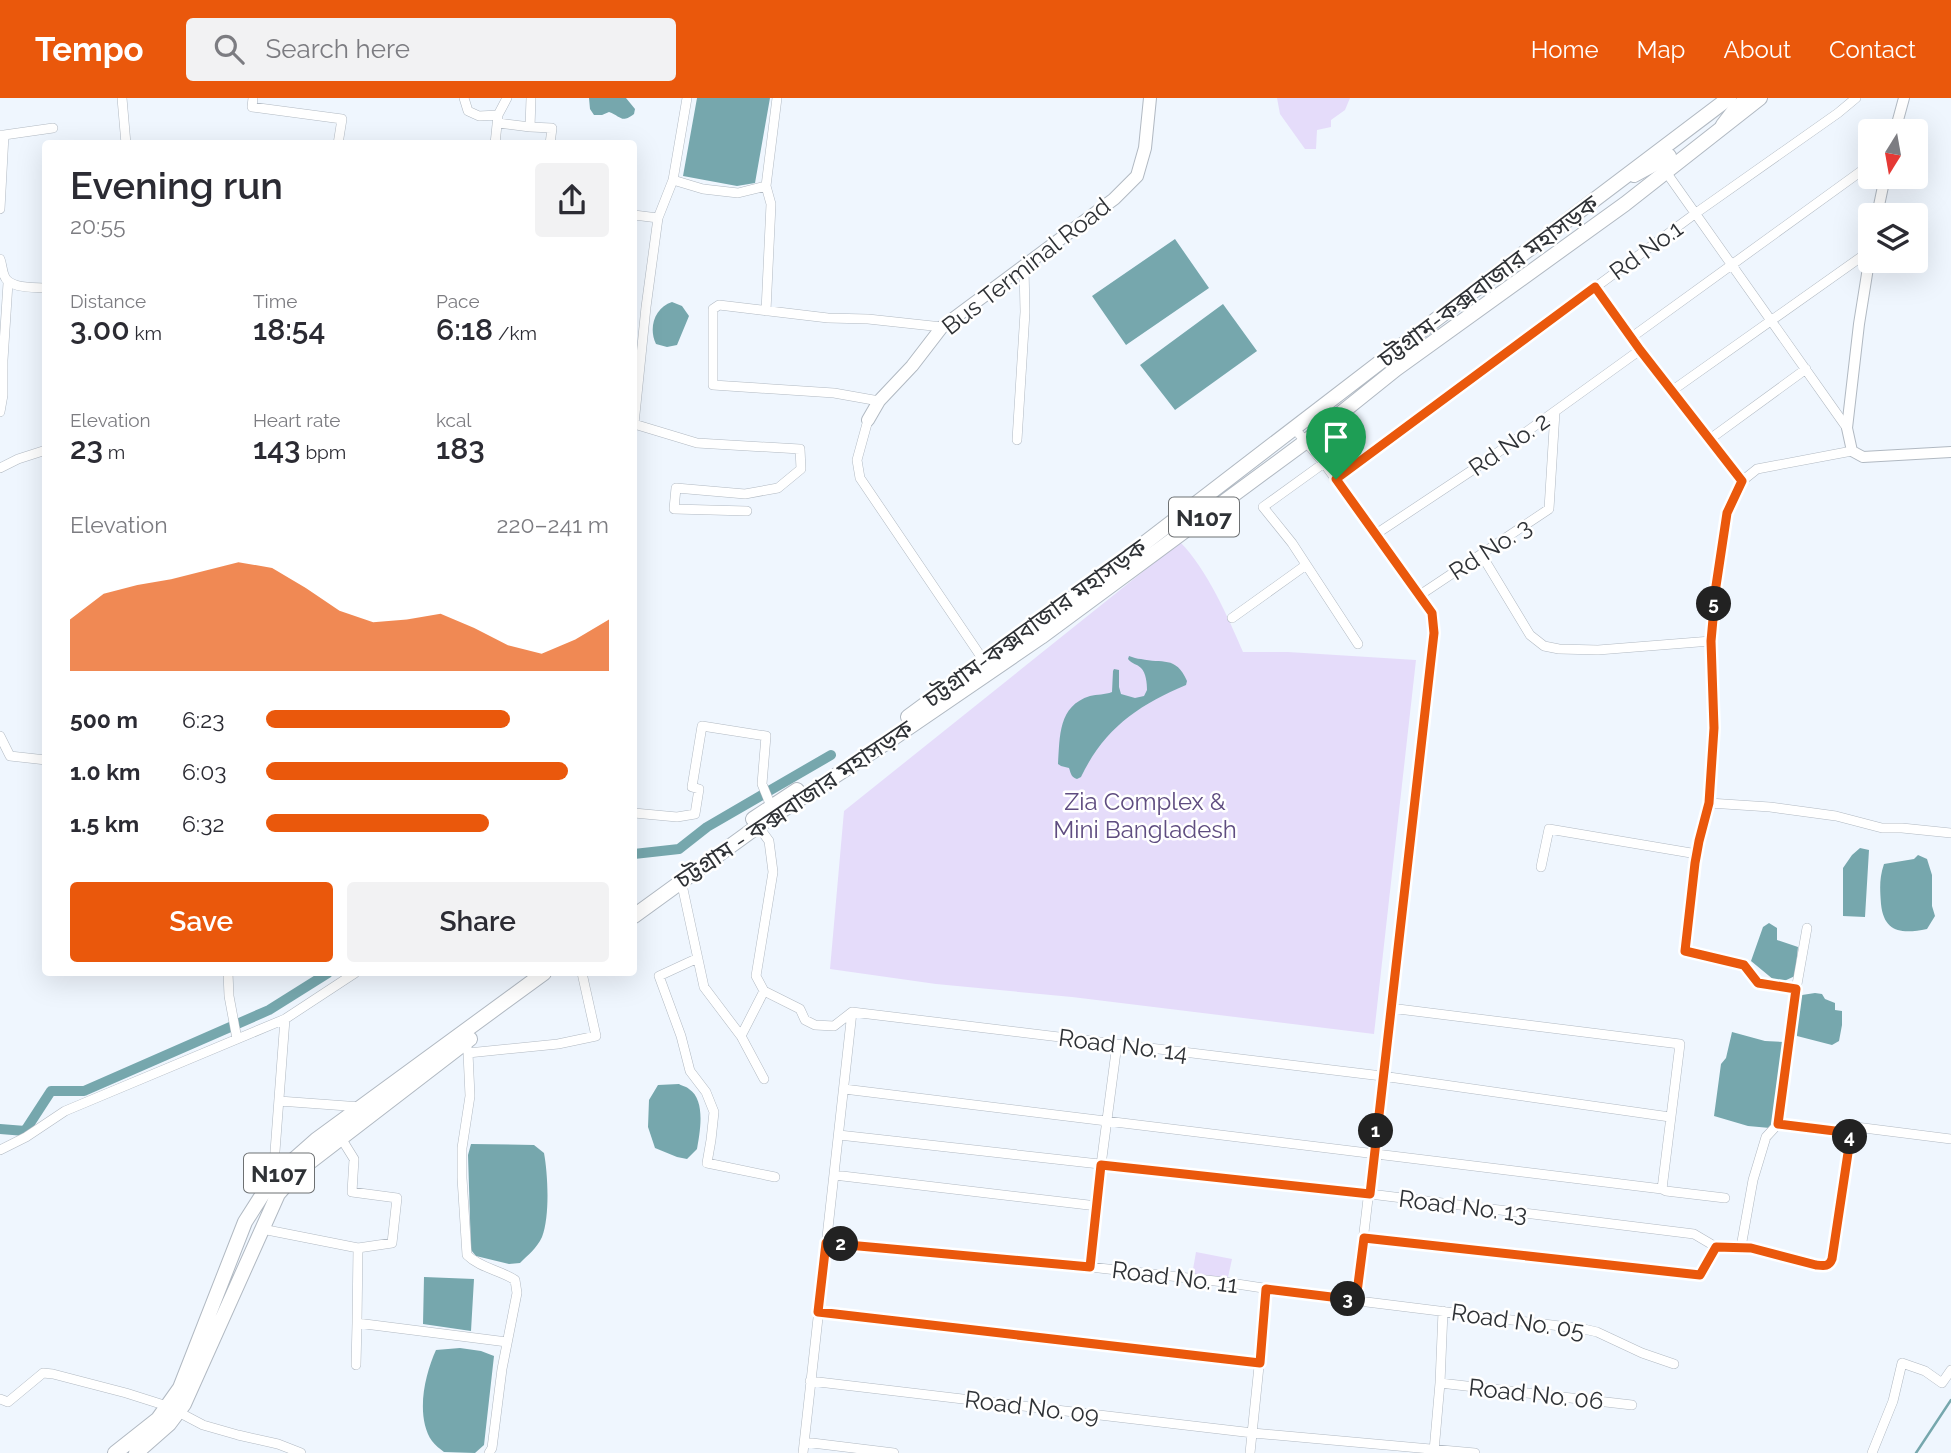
<!DOCTYPE html>
<html lang="en">
<head>
<meta charset="utf-8">
<style>
	:root { --surface:#fff; --page:#f2f2f3; --text:#2b2b33; --muted:#7c7c81; --accent:#ea580c }
	body { margin:0; font-family:Raleway,"Noto Sans Bengali",sans-serif; background:var(--page); color:var(--text); height:100vh; display:flex; flex-direction:column; font-size:26px; white-space:nowrap }
	* { box-sizing:border-box; margin:0 }
	p { font-size:23px; color:var(--muted) }
	.icon { flex:none; width:38px; height:38px; fill:none; stroke:currentColor; stroke-width:2; stroke-linecap:round; stroke-linejoin:round }
	.map { position:relative; flex:1; overflow:hidden }
	.sheet { position:absolute; left:42px; top:42px; width:595px; height:836px; display:flex; flex-direction:column; background:var(--surface); border-radius:7px; box-shadow:0 7px 28px #0002 }
	.sheet>* { flex:none }
	.needle { width:46px; rotate:191deg }
	.controls { position:absolute; left:1858px; top:21px; display:grid; gap:14px }
	.controls a { display:grid; place-items:center; width:70px; height:70px; border-radius:7px; background:var(--surface); box-shadow:0 7px 28px #0002; font-size:35px }
	.pin { position:absolute; display:grid; place-items:center; width:60px; height:60px; color:#fff; margin:-72px -30px; border-radius:50% 50% 50% 0; rotate:-45deg; box-shadow:0 0 7px #0007 }
	.pin .icon { rotate:45deg }
	.km { position:absolute; width:35px; height:35px; margin:-18px; border-radius:50%; background:#222; color:#fff; font-size:19px; line-height:35px; text-align:center }
	.round { display:grid; place-items:center; flex:none; width:74px; height:74px; border-radius:7px; background:var(--page) }
	.overview { display:flex; align-items:center; justify-content:space-between; height:119px; padding:0 28px }
	h1 { font-size:38px; font-weight:600; line-height:52px }
	.stats { display:grid; grid-template-columns:repeat(3,1fr); gap:10px; height:119px; padding:7px 28px }
	.stats div { display:grid; align-content:center }
	.stats b { font-size:30px; font-weight:600 }
	.stats small { font-size:19px; font-weight:400 }
	.stats p { font-size:19px }
	.chart { height:196px; padding:14px 28px }
	.chart p { display:flex; justify-content:space-between }
	.chart svg { width:100%; height:126px; margin-top:7px; fill:var(--accent); opacity:.7 }
	.button { display:flex; gap:14px; margin-top:auto; padding:14px 28px }
	.button a { flex:1; height:80px; border-radius:7px; background:var(--accent); color:#fff; font-size:28px; font-weight:600; line-height:80px; text-align:center }
	.button a+a { background:var(--page); color:var(--text) }
	ul { padding:0 28px; list-style:none; font-size:23px }
	li { display:grid; grid-template-columns:112px 84px 1fr; align-items:center; height:52px }
	li i { height:18px; border-radius:9px; background:var(--accent) }
	header { display:flex; align-items:center; gap:42px; box-sizing:border-box; height:98px; padding:0 35px; background:var(--accent); color:#fff }
	header strong { font-size:33px }
	nav { display:flex; gap:38px; margin-inline-start:auto; font-size:24px }
	.search { width:490px; height:63px; background:var(--page); display:flex; align-items:center; gap:18px; box-sizing:border-box; padding:0 24px; border-radius:7px; color:var(--muted); font-size:26px }
	.map>svg:first-child { display:block }
	.green { fill:#e5dcfa }
	.water { fill:#76a7ad }
	.lines { fill:none; stroke-linecap:round; stroke-linejoin:round }
	.stream { stroke:#76a7ad; stroke-width:2.5 }
	.canal { stroke:#76a7ad; stroke-width:10 }
	.minor-casing { stroke:#b1b9c2; stroke-width:10 }
	.tertiary-casing { stroke:#b1b9c2; stroke-width:12 }
	.secondary-casing { stroke:#b1b9c2; stroke-width:14 }
	.primary-casing { stroke:#b1b9c2; stroke-width:16 }
	.trunk-casing { stroke:#b1b9c2; stroke-width:16 }
	.minor { stroke:#fff; stroke-width:9 }
	.tertiary { stroke:#fff; stroke-width:10 }
	.secondary { stroke:#fff; stroke-width:12 }
	.primary { stroke:#fff; stroke-width:14 }
	.trunk { stroke:#fff; stroke-width:14 }
	.route-casing { stroke:#fff; stroke-width:14 }
	.route { stroke:#ea580c; stroke-width:9 }
	.labels { text-anchor:middle; dominant-baseline:central; stroke-width:5; stroke-linejoin:round; paint-order:stroke }
	.shield { fill:#fff; stroke:#6d7072; stroke-width:2 }
	.shield-label { font-size:23px; font-weight:bold; fill:#2f3236 }
	.street-label { font-size:24px; fill:#2f3236; stroke:#fff }
	.park-label { font-size:24px; fill:#5f4d80; stroke:#fff }
</style>
</head>
<body>
<header>
<strong>Tempo</strong>
<div class="search"><svg class="icon" aria-label="search" viewBox="0 0 24 24"><circle cx="10" cy="10" r="6"/><path d="M15 15l6 6"/></svg>Search here</div>
<nav><a>Home</a><a>Map</a><a>About</a><a>Contact</a></nav>
</header>
<div class="map">
<svg width="1951" height="1355" viewBox="0 0 1951 1355">
	<rect width="100%" height="100%" fill="#eff6fe"/>
	<path class="green" d="M1277,0h73l-5,12 -14,10v7l-14,3 -1,19h-11l-25,-35z
		M1180,444c27,27 48,75 63,110h45l128,8 -42,374 -302,-37 -136,-13 -106,-15 14,-158z
		M1196,1154l36,7 -5,23 -35,-7z"/>
	<path class="water" d="M589,0h37l9,11 -1,5c-13,10 -13,2 -25,-2l-7,3h-8l-4,-6z
		M697,0h73l-15,85 -18,3 -54,-10z
		M1175,141l34,49 -83,57 -34,-49z
		M672,204l10,4 7,10 -12,29 -10,2 -11,-3c-8,-16 -1,-37 16,-42z
		M1223,206l34,47 -82,59 -35,-45z
		M1129,558c4,1 8,3 12,3 21,5 35,-4 46,22l-1,4c-48,20 -82,44 -105,92l-4,2c-6,-2 -6,-5 -8,-11l-8,-2 -3,-2c2,-28 0,-58 32,-68 7,-2 15,-1 22,-4l1,-21 1,-2 5,1v17l2,7 14,4 9,-2 3,-6c0,-7 -1,-17 -6,-22 -4,-4 -9,-4 -13,-9z
		M1860,750l9,2 -4,67 -22,-1v-48l9,-13z
		M1918,757l9,4 5,16v31l3,10 -8,13c-25,5 -43,4 -46,-25 -1,-15 -2,-25 3,-40l30,-5z
		M1769,825l8,5v12l21,7 -3,29 -13,6 -8,-2 -23,-19 12,-34z
		M1815,895l7,1 3,5 10,4v7l7,1v14l-3,16 -7,4 -35,-9 -4,-11 9,-30z
		M1732,934l33,9 19,1 3,5 -7,52 -10,29 -22,-2 -34,-10 7,-52 5,-6z
		M679,986c3,2 7,2 10,5 17,11 11,43 8,60l-10,10 -10,-2 -22,-9 -7,-21 1,-27 9,-15z
		M471,1046l63,1 10,8c4,22 6,63 -2,84 -5,11 -14,18 -22,26l-11,1 -33,-8 -5,-6 -3,-95z
		M424,1179l50,2 -3,52 -48,-7z
		M460,1250l21,3 13,5 -10,89 -9,8 -31,-1c-4,-3 -9,-7 -12,-11 -17,-25 -7,-67 4,-91z"/>
	<g class="lines">
		<path class="stream" d="M1916,1355l35,-53"/>
		<path class="canal" d="M634,756l45,-5 28,-22 124,-72
			M0,1031l25,2 26,-40h33l185,-81 59,-37"/>
		<g class="minor-casing">
			<path id="minor" d="M122,0l4,46
				M253,0l-1,9 90,12 -4,25
				M464,0l4,13 11,5 19,-1
				M687,0l-14,82 -15,38 -12,89 -12,117 63,19 103,6 1,20 -23,19 -33,6 -69,-6 -2,21 73,2
				M498,25l32,4 1,-29
				M530,29l22,1 -2,16
				M0,37h4l-4,74
				M4,37l49,-7
				M495,46l3,-29 9,-17
				M1666,74l181,256
				M673,82l30,9 35,4 28,-7
				M634,117l24,3
				M0,161c2,5 2,11 4,16 4,14 30,12 42,13
				M1595,189l45,63 102,131
				M766,213l5,-107 -5,-18 11,-88
				M1632,239l239,-173
				M1673,292l198,-140
				M879,303l-45,-8 -121,-8v-76l6,-4 109,13 40,1 74,8
				M0,314l3,-17v-35l5,-77
				M868,322l-11,40 3,18 126,186
				M1294,330l30,35 108,150 3,20 -79,667
				M1710,341l96,-70
				M1017,342l8,-128 -1,-45
				M1324,365l-61,44 29,36 66,101
				M0,370l18,-9 28,-9
				M1336,381l360,-266 142,-100 18,-15
				M1376,436l110,-73 154,-111
				M1481,456l49,81 14,11 15,3 39,1 113,-9
				M1420,497l129,-86 6,-97
				M1232,520l74,-53
				M0,638l10,20 36,4
				M1709,705l61,4 66,9 46,12h20l49,5
				M634,715l43,4 18,-3 4,-25 -7,-2 10,-61 64,10 -4,48 9,22
				M758,728l11,15 4,31 -17,104 8,15 36,18 5,11 10,5 19,1 18,-14 530,64 288,41
				M1541,769l8,-38 148,25
				M681,782l23,107 37,49 23,43
				M1807,830l-11,62 -38,-7 -14,-18 -59,-14 10,-88 4,-22 10,-38 5,-75 -3,-87 5,-55 11,-73 15,-32 15,-12 95,-18
				M698,860l-39,18 22,60 9,35 16,21 8,20 -3,28 -4,23 68,14
				M228,875l1,23 8,43
				M1390,910l290,36 -18,145 4,2 59,7
				M741,938l23,-45
				M466,944l2,11 2,43 -8,52v30l5,77c13,13 33,15 48,25l2,13 -15,76 -10,79 -3,5
				M468,955l90,-9 38,-8 -14,-63
				M844,991l818,100
				M279,1003l82,6
				M1778,1026l73,9 5,-6 95,12
				M839,1037l531,59 324,40 22,13 35,1 75,18 4,-2 2,-5 19,-126
				M341,1040l13,21 -2,33 45,6 -5,45 -34,5
				M0,1052l26,-13 39,-26 220,-92 70,-46
				M834,1077l263,31
				M273,1080l12,-159
				M262,1131l96,19 -1,75 150,19
				M1364,1140l336,37 16,-28
				M826,1145l264,24 134,15 78,12 282,35 13,3 45,21 32,11
				M1741,1149l12,-67 13,-43 12,-13 18,-134
				M1090,1169l11,-102 16,-121
				M818,1214l442,51
				M356,1267l1,-42
				M810,1283l443,52 222,20
				M1440,1285l192,22
				M0,1301l8,3 35,-29 10,1 73,19 41,13 36,19 35,10 40,9 23,9
				M804,1344l90,11
				M1434,1353l6,-68 3,-72
				M803,1355l49,-441
				M1250,1355l17,-164
				M1872,1355l21,-52 9,-38 23,8 17,12 9,-13"/>
		</g>
		<g class="tertiary-casing">
			<path id="tertiary" d="M1895,33l9,-33
				M1877,117l8,-38
				M1871,151l-12,75 -12,104 5,23 11,6 88,-5"/>
		</g>
		<g class="secondary-casing">
			<path id="secondary" d="M868,322l11,-19 33,-35 30,-39 172,-128 23,-23 8,-28 5,-50"/>
		</g>
		<g class="primary-casing">
			<path id="primary" d="M1723,27l13,-17 12,-10
				M1634,77l35,-19"/>
		</g>
		<g class="trunk-casing">
			<path id="trunk" d="M908,619l76,-56 50,-33 371,-285 324,-245
				M753,721l44,-29
				M634,818l124,-90 137,-89 146,-100 264,-195 91,-73 229,-165 135,-106
				M115,1355l43,-34 22,-31 65,-166 28,-44 43,-38 228,-167
				M136,1355l33,-29 15,-20 94,-210 19,-22 173,-133"/>
		</g>
		<use href="#minor" class="minor"/>
		<use href="#tertiary" class="tertiary"/>
		<use href="#secondary" class="secondary"/>
		<use href="#primary" class="primary"/>
		<use href="#trunk" class="trunk"/>
	</g>
	<g class="lines">
		<g class="route-casing">
			<path id="route" d="M1595,189l45,63 102,131 -15,32 -11,73 -5,55 3,87 -5,75 -10,38 -4,22 -10,88 59,14 14,18 38,6 -18,135 73,9 -19,126c-3,8 -8,7 -16,6l-65,-17 -35,-1 -16,28 -336,-37 -8,62 -90,-11 -6,74 -442,-51 8,-69 264,24 11,-102 269,29 64,-561 -2,-20 -96,-134z"/>
		</g>
		<use href="#route" class="route"/>
	</g>
	<g class="labels">
		<g class="shield">
			<rect x="1169" y="399.5" width="70" height="39" rx="5"/>
			<rect x="244" y="1055.5" width="70" height="39" rx="5"/>
		</g>
		<g class="shield-label">
			<text x="1204" y="419">N107</text>
			<text x="279" y="1075">N107</text>
		</g>
		<g class="street-label">
			<text transform="translate(1646 152) rotate(-36)">Rd No.1</text>
			<text transform="translate(1026 168) rotate(-38)">Bus Terminal Road</text>
			<text transform="translate(1488 183) rotate(-37)">চট্টগ্রাম-কক্সবাজার মহাসড়ক</text>
			<text transform="translate(1509 346) rotate(-35)">Rd No. 2</text>
			<text transform="translate(1490 451) rotate(-33)">Rd No. 3</text>
			<text transform="translate(1035 525) rotate(-36)">চট্টগ্রাম-কক্সবাজার মহাসড়ক</text>
			<text transform="translate(794 706) rotate(-34)">চট্টগ্রাম - কক্সবাজার মহাসড়ক</text>
			<text transform="translate(1123 947) rotate(7)">Road No. 14</text>
			<text transform="translate(1463 1108) rotate(7)">Road No. 13</text>
			<text transform="translate(1175 1179) rotate(7)">Road No. 11</text>
			<text transform="translate(1518 1223) rotate(8)">Road No. 05</text>
			<text transform="translate(1536 1296) rotate(6)">Road No. 06</text>
			<text transform="translate(1032 1309) rotate(7)">Road No. 09</text>
		</g>
		<g class="park-label">
			<text x="1145" y="703">Zia Complex &amp;<tspan x="1145" dy="28">Mini Bangladesh</tspan></text>
		</g>
	</g>
</svg>
<div class="controls">
<a><svg class="needle" viewBox="-14 -14 28 28"><path d="M0-13l5 13h-10z" fill="#e53935"/><path d="M0 13l5-13h-10z" fill="#7c7c81"/></svg></a>
<a><svg class="icon" aria-label="layers" viewBox="0 0 24 24"><path d="M12 4l9 5-9 5-9-5zM3 14l9 5 9-5"/></svg></a>
</div>
<div class="pin" style="left:1336px;top:381px;background:#1e9e55"><svg class="icon" aria-label="arrive" viewBox="0 0 24 24"><path d="M6 21V4h12l-3 4 3 4H6"/></svg></div>
<b class="km" style="left:1376px;top:1033px">1</b>
<b class="km" style="left:841px;top:1146px">2</b>
<b class="km" style="left:1348px;top:1201px">3</b>
<b class="km" style="left:1850px;top:1039px">4</b>
<b class="km" style="left:1714px;top:506px">5</b>
<section class="sheet">
<div class="overview"><div><h1>Evening run</h1><p>20:55</p></div><a class="round"><svg class="icon" aria-label="share" viewBox="0 0 24 24"><path d="M12 15V3M7 8l5-5 5 5M5 13v7h14v-7"/></svg></a></div>
<div class="stats">
<div><p>Distance</p><b>3.00<small> km</small></b></div>
<div><p>Time</p><b>18:54</b></div>
<div><p>Pace</p><b>6:18<small> /km</small></b></div>
</div>
<div class="stats">
<div><p>Elevation</p><b>23<small> m</small></b></div>
<div><p>Heart rate</p><b>143<small> bpm</small></b></div>
<div><p>kcal</p><b>183</b></div>
</div>
<div class="chart"><p><span>Elevation</span>220–241 m</p>
<svg viewBox="0 0 160 44" preserveAspectRatio="none"><path d="M0 44V26L10 17L20 14L30 12L40 9L50 6L60 8L70 15L80 23L90 27L100 26L110 24L120 29L130 35L140 38L150 33L160 26V44z"/></svg>
</div>
<ul>
<li><b>500 m</b>6:23<i style="width:71%"></i></li>
<li><b>1.0 km</b>6:03<i style="width:88%"></i></li>
<li><b>1.5 km</b>6:32<i style="width:65%"></i></li>
</ul>
<div class="button"><a>Save</a><a>Share</a></div>
</section>
</div>
</body>
</html>
